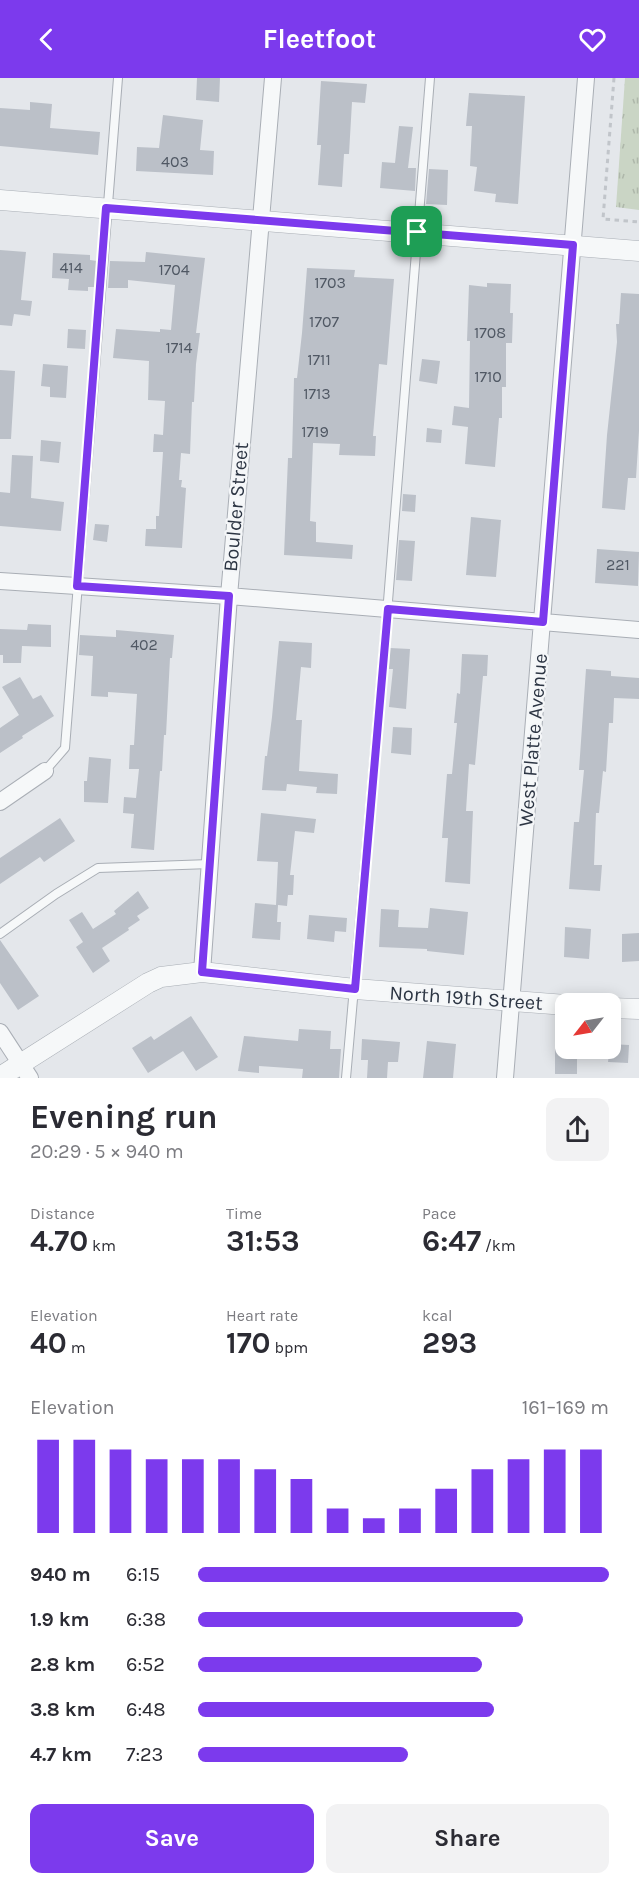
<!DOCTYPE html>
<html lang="en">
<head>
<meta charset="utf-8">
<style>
	:root { --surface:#fff; --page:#f2f2f3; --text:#2b2b33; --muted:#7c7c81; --accent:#7c3aed }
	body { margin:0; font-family:Karla,sans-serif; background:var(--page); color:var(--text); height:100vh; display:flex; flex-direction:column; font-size:22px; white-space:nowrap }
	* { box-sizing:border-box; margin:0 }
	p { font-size:20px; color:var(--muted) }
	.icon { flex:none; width:33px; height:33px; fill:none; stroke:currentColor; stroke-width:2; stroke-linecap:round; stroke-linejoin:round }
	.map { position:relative; height:1000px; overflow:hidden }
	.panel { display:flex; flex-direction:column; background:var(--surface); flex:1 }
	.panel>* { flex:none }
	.needle { width:39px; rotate:239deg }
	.controls { position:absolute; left:555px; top:915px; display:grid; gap:12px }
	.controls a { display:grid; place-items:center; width:66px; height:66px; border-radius:12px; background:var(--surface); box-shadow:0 3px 15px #0003; font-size:30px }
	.pin { position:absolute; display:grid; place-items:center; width:51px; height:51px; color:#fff; margin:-26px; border-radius:12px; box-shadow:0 3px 9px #0006 }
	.round { display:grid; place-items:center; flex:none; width:63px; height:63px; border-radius:12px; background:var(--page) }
	.overview { display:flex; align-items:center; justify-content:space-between; height:102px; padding:0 30px }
	h1 { font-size:33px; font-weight:700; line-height:45px }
	.metrics { display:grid; grid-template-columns:repeat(3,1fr); gap:9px; height:102px; padding:6px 30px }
	.metrics div { display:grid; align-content:center }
	.metrics b { font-size:30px; font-weight:700 }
	.metrics small { font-size:16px; font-weight:400 }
	.metrics p { font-size:16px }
	.chart { height:168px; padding:12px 30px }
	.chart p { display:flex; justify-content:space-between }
	.chart svg { width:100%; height:108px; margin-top:6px; stroke:var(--accent); stroke-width:6 }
	.button { display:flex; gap:12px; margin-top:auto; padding:12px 30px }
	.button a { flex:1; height:69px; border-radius:12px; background:var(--accent); color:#fff; font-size:24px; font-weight:700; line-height:69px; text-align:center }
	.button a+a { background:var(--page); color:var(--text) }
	ul { padding:0 30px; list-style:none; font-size:20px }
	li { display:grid; grid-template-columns:96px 72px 1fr; align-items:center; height:45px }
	li i { height:15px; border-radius:8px; background:var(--accent) }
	header { display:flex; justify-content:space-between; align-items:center; height:78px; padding:0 30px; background:var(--accent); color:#fff; font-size:27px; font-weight:700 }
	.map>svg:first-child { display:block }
	.park { fill:url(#park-tufts) }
	.building { fill:#bbc0c8 }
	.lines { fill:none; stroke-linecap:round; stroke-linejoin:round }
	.service-casing { stroke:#a9aeb5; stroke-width:10 }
	.minor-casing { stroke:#a9aeb5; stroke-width:18 }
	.tertiary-casing { stroke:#a9aeb5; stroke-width:21 }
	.path { stroke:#c1c5ca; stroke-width:3; stroke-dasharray:4.5 4.5; stroke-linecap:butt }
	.service { stroke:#f6f8f9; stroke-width:8 }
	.minor { stroke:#f6f8f9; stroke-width:16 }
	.tertiary { stroke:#f6f8f9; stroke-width:20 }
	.route-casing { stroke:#fff; stroke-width:12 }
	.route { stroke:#7c3aed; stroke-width:8 }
	.labels { text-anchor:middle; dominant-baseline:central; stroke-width:4.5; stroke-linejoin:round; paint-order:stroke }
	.number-label { font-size:16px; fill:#505864 }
	.street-label { font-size:20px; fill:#2c3543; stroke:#f4f6f8 }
</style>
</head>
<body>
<header><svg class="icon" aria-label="back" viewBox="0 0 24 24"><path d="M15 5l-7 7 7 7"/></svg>Fleetfoot<svg class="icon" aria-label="heart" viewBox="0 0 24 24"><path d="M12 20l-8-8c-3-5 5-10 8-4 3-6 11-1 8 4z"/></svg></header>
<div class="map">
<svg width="639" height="1000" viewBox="0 0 639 1000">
	<defs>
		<pattern id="park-tufts" width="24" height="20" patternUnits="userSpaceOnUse" patternTransform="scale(1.5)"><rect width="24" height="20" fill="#cad5c5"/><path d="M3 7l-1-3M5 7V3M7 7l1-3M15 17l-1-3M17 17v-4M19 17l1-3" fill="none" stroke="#aeb7aa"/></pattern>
	</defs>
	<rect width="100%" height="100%" fill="#e4e7eb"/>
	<path class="park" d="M625,0h14v132l-23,-3z"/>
	<path class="building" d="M197,0h23l-1,24 -23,-2z
		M321,3l46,3 -2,19 -13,-1 -3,52h-5l-2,33 -24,-2 3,-40h-4z
		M469,15l56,3 -7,108 -23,-2 1,-8 -22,-3 3,-24 -7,-1 2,-40h-6z
		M30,24l22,2 -2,24 50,4 -2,23 -98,-9v-38l30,2z
		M163,37l40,5 -3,30 14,1 -1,24 -77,-4 1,-24 22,1z
		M399,48l14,1 -5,41h8l-1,23 -35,-3 2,-26 13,1z
		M429,91l19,1 -1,35 -21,-1z
		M0,172l26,2 -5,48 11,1 -2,15 -16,-2 -2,12 -12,-1z
		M146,174l59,6 -9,75h4l-4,31 -2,38h-2l-2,52 -9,-1 -2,27h3l-1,7 5,1 -4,60 -37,-2 1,-17h10v-13h3l4,-64h-10l1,-18 9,1 2,-34 -17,-1 1,-39 -36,-3 3,-29 44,3v-3l11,1 4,-45 -47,-5v8h-20l2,-27 35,1z
		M53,175l37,2v5l7,1 -2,26h-7v4l-20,-1 1,-11 -17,-1z
		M307,190l48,2 -1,7 40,2 -7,86 -8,-1 -6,72h3l-1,20 -36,-1 1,-11 -27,-1 -3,78 6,1v20l37,3 -1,14 -68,-4 4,-97h4l2,-80h3l5,-45z
		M487,205l24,1 -1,29h3l-1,30h-6v44h-4v31h-3l-4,49 -30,-3 3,-37 -16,-2 2,-19 15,2 1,-67h-3l2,-56 18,2z
		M621,215l18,1v137l-3,47h-8l-3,32 -23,-2 5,-73 10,-93 -1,-18h3z
		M68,251l18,1 -1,19 -18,-1z
		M422,281l18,2 -3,23 -18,-3z
		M43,286l25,2 -2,32 -16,-1v-10l-9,-1z
		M0,292l15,1 -4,68h-11z
		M427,350l15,2 -1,13 -15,-1z
		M41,362l20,2 -2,21 -19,-2z
		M12,377l21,1 -2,42 33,4 -3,29 -61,-5v-34l10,1z
		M403,416l13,1 -1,17 -13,-1z
		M471,439l30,3 -5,57 -30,-2z
		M95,446l14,1 -2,17 -14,-2z
		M399,462l16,1 -3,40 -16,-1z
		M597,471l42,3 -1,34 -43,-3z
		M28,546l23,1v22l-29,-1 -1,17h-18v-8h-3v-26l27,1z
		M116,552l58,5 -2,23h-2l-4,77h-2l-2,36h-2l-6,79 -23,-2 3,-34 -11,-1 1,-16 12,1 3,-29h-10l1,-24h4l3,-51 -29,-2v5l-17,-1 2,-40 -14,-1 1,-20 36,2z
		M279,563l33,2 -1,25 -10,-1 -5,53h6l-3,51 39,3 -1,20 -21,-1 1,-6 -30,-3 -1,7 -24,-1 3,-34h2l5,-39z
		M390,570l20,1 -4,60 -17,-2 4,-38h-4z
		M462,576l26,1 -1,21h-4l-8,89 -6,-1 -3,47h7l-3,73 -25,-2 3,-44h-6l5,-64h5l5,-51h-3l3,-30 3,1z
		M586,591l25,2v5l28,2v21l-25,-1 -1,25h-4l-3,49 -3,-1 -4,42h-3l-2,52h8l-2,26 -31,-2 5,-67h5l5,-52h-5z
		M20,599l13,22 8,-4 13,21 -32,20 1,2 -23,15v-25l19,-13 -17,-28z
		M393,649l19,1 -1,27 -20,-2z
		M89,679l22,2 -3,44 -24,-1v-21h3z
		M261,735l55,6 -2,14 -19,-2 -5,44h4l-1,20h-5l-1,11 -9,-1 -1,17h4l-1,18 -28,-2 3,-35 21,2 2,-43 -21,-1z
		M60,740l15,23 -31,21 -4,-5 -40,27v-26z
		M138,813l11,17 -12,8 3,4 -12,8 1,2 -27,18 8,13 -17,12 -17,-26 7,-5 -14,-22 13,-8 11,17 23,-15 -2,-3z
		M430,830l38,4 -4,43 -37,-4v-2l-48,-2 2,-38 18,1 -1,17 30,1z
		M309,837l38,3 -1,14 -11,-1 -1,11 -27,-3z
		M565,849l26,2 -2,30 -25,-2z
		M639,855v28l-17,1v-28z
		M0,862l39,56 -21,14 -18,-27z
		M191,938l27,41 -22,14 -13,-20 -35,22 -16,-25 19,-12 3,4z
		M299,951l32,2 -1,18h11l-2,29h-37l1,-9 -44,-3v7l-21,-2 6,-35 54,5z
		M362,961l38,3 -2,20h-10l-1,16h-20l1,-18h-7z
		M427,963l29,3 -3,34h-30z
		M610,966l19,1 -1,18 -20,-1z
		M555,971h22v25h-22z"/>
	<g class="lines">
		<g class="service-casing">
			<path id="service" d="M45,693l20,-23 53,-670
				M0,856l56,-40 42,-26 112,-4
				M346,1000l40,-452 44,-548"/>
		</g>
		<g class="minor-casing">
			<path id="minor" d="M0,503l229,15 410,34
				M0,724l45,-31
				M202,894l27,-376 44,-518
				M0,954l30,46
				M505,1000l81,-1000"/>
		</g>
		<g class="tertiary-casing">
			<path id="tertiary" d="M0,122l639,51
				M610,930l29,1
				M0,999l148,-94 13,-6 41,-5 153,17 211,16"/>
		</g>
		<path class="path" d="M614,0l-11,141 36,3"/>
		<use href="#service" class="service"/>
		<use href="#minor" class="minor"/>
		<use href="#tertiary" class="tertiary"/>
	</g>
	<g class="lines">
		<g class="route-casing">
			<path id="route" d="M106,130l467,37 -30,377 -155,-13 -33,380 -153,-17 27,-376 -152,-10z"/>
		</g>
		<use href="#route" class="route"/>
	</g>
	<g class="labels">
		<g class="number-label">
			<text x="175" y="83">403</text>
			<text x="71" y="189">414</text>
			<text x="174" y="191">1704</text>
			<text x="330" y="204">1703</text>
			<text x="324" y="243">1707</text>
			<text x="490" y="254">1708</text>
			<text x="179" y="269">1714</text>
			<text x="319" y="281">1711</text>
			<text x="488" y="298">1710</text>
			<text x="317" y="315">1713</text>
			<text x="315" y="353">1719</text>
			<text x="618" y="486">221</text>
			<text x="144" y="566">402</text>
		</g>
		<g class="street-label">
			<text transform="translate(236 429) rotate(-85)">Boulder Street</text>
			<text transform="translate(533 662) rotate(-85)">West Platte Avenue</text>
			<text transform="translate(466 920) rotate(4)">North 19th Street</text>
		</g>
	</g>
</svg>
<div class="controls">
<a><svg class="needle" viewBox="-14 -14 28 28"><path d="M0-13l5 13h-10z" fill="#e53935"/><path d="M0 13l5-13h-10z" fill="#7c7c81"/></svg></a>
</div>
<div class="pin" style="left:417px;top:154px;background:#1e9e55"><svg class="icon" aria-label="arrive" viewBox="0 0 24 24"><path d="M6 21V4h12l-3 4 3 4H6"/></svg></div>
</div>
<section class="panel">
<div class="overview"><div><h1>Evening run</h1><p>20:29 · 5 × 940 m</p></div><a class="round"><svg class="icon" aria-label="share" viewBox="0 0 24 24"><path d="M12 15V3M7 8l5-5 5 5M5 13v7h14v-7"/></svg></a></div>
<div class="metrics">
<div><p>Distance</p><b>4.70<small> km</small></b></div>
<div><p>Time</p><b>31:53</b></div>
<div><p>Pace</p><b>6:47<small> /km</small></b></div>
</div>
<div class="metrics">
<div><p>Elevation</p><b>40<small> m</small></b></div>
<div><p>Heart rate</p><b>170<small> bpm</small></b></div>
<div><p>kcal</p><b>293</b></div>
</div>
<div class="chart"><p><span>Elevation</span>161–169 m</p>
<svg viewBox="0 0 160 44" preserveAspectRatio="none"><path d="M5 44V6M15 44V6M25 44V10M35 44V14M45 44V14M55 44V14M65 44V18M75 44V22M85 44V34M95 44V38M105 44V34M115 44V26M125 44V18M135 44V14M145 44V10M155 44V10"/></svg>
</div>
<ul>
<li><b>940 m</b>6:15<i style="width:100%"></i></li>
<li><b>1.9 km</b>6:38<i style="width:79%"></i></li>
<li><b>2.8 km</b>6:52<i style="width:69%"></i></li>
<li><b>3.8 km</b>6:48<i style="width:72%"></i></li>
<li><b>4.7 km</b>7:23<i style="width:51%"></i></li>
</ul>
<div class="button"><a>Save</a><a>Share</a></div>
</section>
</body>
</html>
